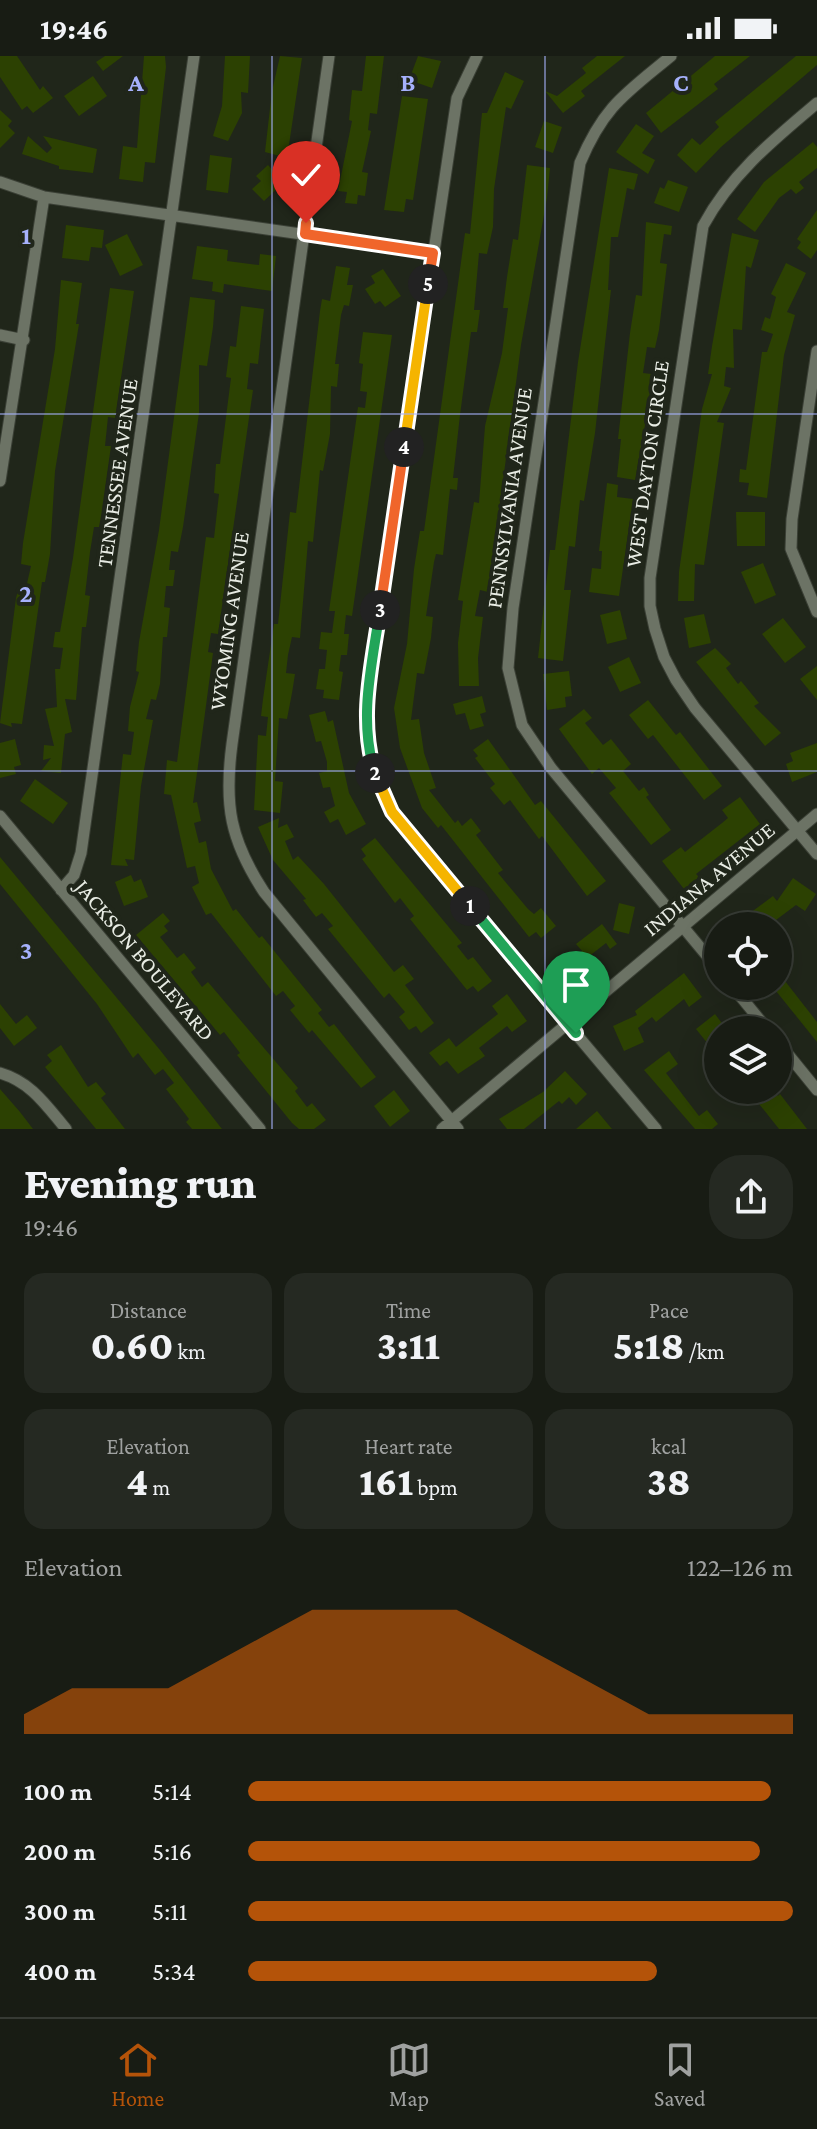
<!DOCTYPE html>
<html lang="en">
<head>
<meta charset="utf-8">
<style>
	:root { --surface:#181c14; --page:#252922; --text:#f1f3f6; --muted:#9fa1a0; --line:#363a34; --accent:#b45309 }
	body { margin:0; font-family:"Crimson Pro",serif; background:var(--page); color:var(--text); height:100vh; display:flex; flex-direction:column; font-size:30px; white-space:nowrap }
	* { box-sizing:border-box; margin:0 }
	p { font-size:26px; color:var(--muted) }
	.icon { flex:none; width:44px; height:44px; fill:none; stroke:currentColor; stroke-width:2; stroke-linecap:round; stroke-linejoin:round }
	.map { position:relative; height:1073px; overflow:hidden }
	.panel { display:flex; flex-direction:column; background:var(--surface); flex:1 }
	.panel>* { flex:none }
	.buttons { position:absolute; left:704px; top:856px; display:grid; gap:16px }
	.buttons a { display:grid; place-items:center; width:88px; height:88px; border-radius:50%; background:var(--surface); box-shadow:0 8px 32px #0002,0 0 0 2px var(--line); font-size:40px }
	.pin { position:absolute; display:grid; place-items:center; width:68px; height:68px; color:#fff; margin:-82px -34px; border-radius:50% 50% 50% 0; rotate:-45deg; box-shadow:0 0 8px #0007 }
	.pin .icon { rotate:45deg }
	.km { position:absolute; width:40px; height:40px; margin:-20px; border-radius:50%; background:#222; color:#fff; font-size:22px; line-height:40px; text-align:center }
	.round { display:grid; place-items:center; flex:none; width:84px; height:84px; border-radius:32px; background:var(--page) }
	.overview { display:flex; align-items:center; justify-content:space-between; height:136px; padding:0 24px }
	h1 { font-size:44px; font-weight:800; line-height:60px }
	.figures { display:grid; grid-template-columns:repeat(3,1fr); gap:12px; height:136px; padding:8px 24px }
	.figures div { display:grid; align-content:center; border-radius:20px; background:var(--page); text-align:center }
	.figures b { font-size:40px; font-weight:800 }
	.figures small { font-size:22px; font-weight:400 }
	.figures p { font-size:22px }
	.chart { height:224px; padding:16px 24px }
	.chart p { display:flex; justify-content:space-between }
	.chart svg { width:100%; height:144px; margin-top:8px; fill:var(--accent); opacity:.7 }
	ul { padding:0 24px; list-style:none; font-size:26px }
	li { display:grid; grid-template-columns:128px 96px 1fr; align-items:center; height:60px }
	li i { height:20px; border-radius:10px; background:var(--accent) }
	.status { display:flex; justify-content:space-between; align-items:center; height:56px; padding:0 40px; background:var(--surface); direction:ltr }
	.status svg { height:22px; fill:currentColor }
	.menu { display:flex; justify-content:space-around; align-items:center; height:112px; border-top:2px solid var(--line); background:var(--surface); font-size:22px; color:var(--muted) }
	.menu a { display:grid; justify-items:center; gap:4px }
	.menu .active { color:var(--accent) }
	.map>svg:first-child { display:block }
	.building { fill:#2c4102 }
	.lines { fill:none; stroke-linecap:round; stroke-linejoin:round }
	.minor-casing { stroke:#3b4036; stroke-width:13 }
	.minor { stroke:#6c7365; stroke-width:11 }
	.split-1-casing { stroke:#fff; stroke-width:16 }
	.split-2-casing { stroke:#fff; stroke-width:16 }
	.split-3-casing { stroke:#fff; stroke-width:16 }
	.split-4-casing { stroke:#fff; stroke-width:16 }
	.split-5-casing { stroke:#fff; stroke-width:16 }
	.split-6-casing { stroke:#fff; stroke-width:16 }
	.split-1 { stroke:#22a559; stroke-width:10 }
	.split-2 { stroke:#f5b400; stroke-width:10 }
	.split-3 { stroke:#22a559; stroke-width:10 }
	.split-4 { stroke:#f0652b; stroke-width:10 }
	.split-5 { stroke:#f5b400; stroke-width:10 }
	.split-6 { stroke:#f0652b; stroke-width:10 }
	.grid { fill:none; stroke:#a6b1fc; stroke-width:2; stroke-opacity:0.55 }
	.labels { text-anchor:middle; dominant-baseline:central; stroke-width:8; stroke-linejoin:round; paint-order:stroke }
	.street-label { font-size:22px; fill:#e8ece4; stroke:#20261a }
	.grid-label { font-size:26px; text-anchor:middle; font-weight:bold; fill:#a6b1fc; stroke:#20261a; stroke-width:8; stroke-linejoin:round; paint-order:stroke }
</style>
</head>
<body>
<div class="status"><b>19:46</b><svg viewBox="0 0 49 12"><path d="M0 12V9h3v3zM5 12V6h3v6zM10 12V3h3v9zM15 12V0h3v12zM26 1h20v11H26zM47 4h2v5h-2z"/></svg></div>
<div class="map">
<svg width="817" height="1073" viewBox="0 0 817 1073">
	<rect width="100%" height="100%" fill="#20261a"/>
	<path class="building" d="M0,0h17l23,34 3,-4 10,12 -20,15 -6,-7 -5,4 -22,-33z
		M105,0h18l-20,15 -7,-9z
		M144,0h21l1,11 -11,96 -10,-1 -2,20 -24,-3 4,-33 14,2z
		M225,0h25l-2,37 -7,-1 1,21 -14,28 -15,-5 9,-30z
		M280,0l22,2 -15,100 -22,-6 7,-61z
		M366,0h18l-7,58 -7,-1 -2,17 3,1 -9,41 6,1 -3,23 -7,-1 -1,9 -12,-1 2,-11 -9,-1 14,-70 -3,-1 3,-30 10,1z
		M418,0l23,5 -9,27 -23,-8z
		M597,0h28l-44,35 4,5 -22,17 -18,-22 12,5 29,-23 -4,-5z
		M715,0h35l-36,28 4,5 -57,44 -15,-20z
		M796,0h21v9l-96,82 -25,26 -19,-18 15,-17 8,7 19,-18 -4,-5z
		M505,16l19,9 -13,28 -5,-2 -12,82 -1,38 -6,27 -8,-1 -5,57h6l-3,22h-6l-11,83 -7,63h5l-1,12 -7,-1 -7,66 -7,-1 -2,8 -8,54 7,1 -2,21 -7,36 -7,-1 -6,47 8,-1 5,34 12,35 -7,2 26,33 3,-3 4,6 9,-8 10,13 -5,4 27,35 -5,3 30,36 6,5 7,-6 15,18 -15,12 -5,-6 -7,5 -88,-112 -3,3 -16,-20 -22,-60 -6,-40 13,-64 7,-75 6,-38h4l41,-298 5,1 12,-121h5z
		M93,20l14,20 -28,20 -15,-20z
		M402,40l26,3 -15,101 -7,-1 -2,13 -20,-2z
		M0,54l12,11 -4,5 7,7 -15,15z
		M544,65l18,6 -9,26 -18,-6z
		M636,68l18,12 -12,17 13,7 -7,14 -32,-22z
		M28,80l19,17 5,-5 -9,-12 54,13 -4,24 -34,-4v-3l-37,-12z
		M813,86l4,5v21l-18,14 5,6 -8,6 -5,-5 -12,9 -24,34 -18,-13 27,-37z
		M210,99l22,3 -4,35 -22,-3z
		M268,109l16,17 -20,19 -12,-12 9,-8 -5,-5z
		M527,109l23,3 -3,30 -26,147 -31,234 -2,13 -8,-2 -5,26 8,1 -5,41 1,28h-20l-1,-43 5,-42 -5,-1 16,-98 5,1 6,-77 17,-73 6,-45h-5l4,-31 6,-38 5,1z
		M609,112l29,6 -4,16 -7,-2 -9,49h-7l-3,53h3l-16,143 -11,68 -4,-1 -5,47 -6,-1 -5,44h7l-8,71 -25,-3 12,-108h5l23,-188z
		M668,124l20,7 -9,25 -25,-9 6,-16 4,2z
		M817,154v40l-6,9 -14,-11 4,-6 -4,-3z
		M646,166l26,4 -1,9 -7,-1 -4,29 7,1 -8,66 -4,18 -8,-1 -4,26 8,1 -2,29 -14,77 -18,-3 4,-38h-3l12,-106 6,-38 6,1z
		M66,169l38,5 -2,18 -11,-1 -2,14 -27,-3z
		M732,177l27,7 -8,28 -5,-2 -4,64 -9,-1 1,39 -8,-1 -2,19 7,2 -14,34 7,1 -20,142 -9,-1 -1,37h-16l1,-29 23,-163 10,-35h-4l4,-28z
		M127,178l16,31 -23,11 -15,-31z
		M197,190l31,4 -1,11 32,4 1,-11 16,2 -4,35 -48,-7 -1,9 -11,-2 1,-9 -21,-3z
		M786,207l20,10 -19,39 8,3 -11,40 -17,143 -20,-3 2,-12 -10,-1 1,-13 6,1 16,-118h5l6,-18 -12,-4 4,-13 5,2 6,-22 -5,-3z
		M336,210l14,2 -3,17h6l-4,21 -5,-1 -3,10 -6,49h4l-2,23 -6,-1 -1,48 -7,37 -3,-1 -7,72 -5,-1 -8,97 -8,-1 -4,18 -2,18 9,1 -3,19 -5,26 -8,-1 -4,63 8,1 -3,31 -26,-3 4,-75 8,1 2,-19 -7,-1 2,-17 11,-75h4l12,-112 6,1 24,-202 2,-12 8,2z
		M383,213l18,27 -16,11 -5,-6 -5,3 -10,-15 10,-6 -4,-7z
		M61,224l21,3 -6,41h3l-24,147 -5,83 -5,28h-3l-20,142 -11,-1 1,4 -12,-4 16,-125 3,-11 7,1 5,-22 -10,-2 2,-21 32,-194z
		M110,232l24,3 -19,127 -7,-1 -3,29h6l-10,70 -2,11h-5l-4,25 -5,43 5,1 -4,31h-4l-6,73 -11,-1 7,33 -7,2 -4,39 -20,-2 10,-13 -8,2 1,-15 10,1 -9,-37 12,-2 -2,-38h5l3,-21 -10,-1 2,-15h5l13,-74z
		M190,241l25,3 -2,27 -6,39 -8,-1v48l-16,114 -5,25 -7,-1 -2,19h6l-2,16h-7l-2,21 6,1 -3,29h-4l-3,47 -4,16 -5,-1 -5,20 7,1 -12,66 -7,74 -9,-1 3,7 -17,-1 12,-111 8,1 3,-23 -6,-1 2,-24 9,-35 -3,-1 3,-29 20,-112z
		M241,250l23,3 -6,55 -8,-1 -3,26 6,1 -35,244 -7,-1 -3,19 5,1 -20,150 4,-1 4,19 -7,2 5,20 7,-2 5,28 22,42 3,-2 23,29 3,-2 60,74 -4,3 11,14 5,-3 42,53 -15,11 -49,-58 -3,3 -19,-23 5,-4 -12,-15 -7,5 -65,-83 -5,2 -14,-28 7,-4 -4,-17 -8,2 -16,-73 -7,-1 3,-34 10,2 29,-225 8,1 5,-44 -5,-1 2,-29h4l11,-86 -5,-1 4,-31 6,1z
		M363,276l29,3 -40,281 -6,-1 -2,19h5l-2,21h-6l-2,16 4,1 -4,28 -16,-2 1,-8 -8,-1 3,-20h6l2,-19 -8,-1 2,-17 11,1 3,-22h-6l29,-204 7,1 2,-16 -7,-1 3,-27 -4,-1z
		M607,427l11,2 -1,12 16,2 -14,97 -30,-4 3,-24 9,1 1,-18h-3z
		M736,456h29v34h-28z
		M763,507l13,32 -21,9 -14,-32z
		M620,554l7,29 -20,5 -7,-29z
		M704,558l7,29 -22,5 -5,-30z
		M783,562l23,29 -21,16 -23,-29z
		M715,592l16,16 -5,4 12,16 3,-3 18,22 -5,3 27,27 -16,13 -69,-84z
		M629,601l12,26 -21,9 -12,-25z
		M817,610v34l-17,-21z
		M569,615l3,25 -7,1 1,10 -19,3 -4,-36z
		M482,640l4,16 -6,2 4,12 -14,4 -5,-17 -9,2 -3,-11z
		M648,644l28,35 4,-3 42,54 -18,14 -51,-65 -5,4 -19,-24z
		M584,653l8,9 -7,5 18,22 8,-6 20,25 -8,7 16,20 5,-4 5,8 -3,2 25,33 -20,15 -42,-52 7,-5 -17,-20 -7,6 -33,-45z
		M325,655l3,11 5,-2 16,73 17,31 -20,11 -8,-16 -8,4 -6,-11 11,-6 -5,-19 -7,1 -4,-15 8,-2v-9l-6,-21 -5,1 -7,-27z
		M15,683l6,26 -7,2 2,7 -16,4v-35z
		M488,683l47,66 6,-4 65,80 -19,15 -45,-60 -3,3 -29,-39 -6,5 -14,-17 5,-4 -20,-26 3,-2 -5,-6z
		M817,687v29l-25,10 -6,-18 7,-3 -3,-8z
		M35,723l33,24 -15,21 -33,-23z
		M740,741l20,27 -64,50 3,3 -15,12 -22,-28 19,-14 4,5 37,-29 6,-5 -6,-8z
		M279,762l-1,10 9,-4 7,13 -9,4 8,19 5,-4 26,28 70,88 9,-7 11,14 -9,6 29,38 -13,10 -5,-7 -7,4 -10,-13 6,-5 -16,-19 -5,5 -56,-69 5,-3 -11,-13 -6,4 -13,-17 3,-1 -33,-39 -15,-33z
		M375,782l87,105 -5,3 11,14 5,-3 19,24 -14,11 -5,-6 -6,4 -57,-71 4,-3 -14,-18 -5,5 -33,-44 4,-3 -5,-7z
		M0,801l160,193 62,79h-30l-6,-7 3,-3 -23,-30 8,-6 -11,-14 -8,6 -17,-22 -5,5 -36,-54 -97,-120z
		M131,819l3,7 7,-3 7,18 -24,9 -9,-24z
		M793,822l23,16 -11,17 -9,-6 -28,21h-27l14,-6 -5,-7 23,-17 4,5z
		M619,847l16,4 -6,27 -16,-4z
		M163,857l7,8 -6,5 4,5 -8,6 17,21 7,-5 12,15 -5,4 11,15 6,-5 90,106 -3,3 12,16 5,-4 14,17 -12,9h-15l-7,-6 -55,-68 3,-2 -16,-21 -4,3 -84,-100z
		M602,868l15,20 -7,5 -4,-6 -23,18 6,7 -22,17 -11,-14 26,-20 -6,-7z
		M778,916l39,50v20l-45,-56h6z
		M684,917l18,24 -13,10 -5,-8 -28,23 -4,-5 -14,11 6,14 -20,9 -11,-25 24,-11 -2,-4z
		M507,938l20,27 -15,11 -5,-6 -28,22 6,8 -27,18 -11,-13 -7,5 -11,-13 20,-15 7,9 42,-33 -6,-8z
		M0,948l16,20 11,-9 10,13 -23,18 -14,-18z
		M715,958l12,16h-9v15l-6,4 -16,-20z
		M61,989l27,42 8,-5 10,12 -5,4 24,31h-29l-51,-62 7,-6 -5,-6z
		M669,995l9,13 -12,9 33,43 8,-6 11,14 -6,5h-17l-51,-59z
		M565,1015l22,23 -11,11 -7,-8 -7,7 -3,-3 -35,28h-17l-8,-10 44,-27z
		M0,1033l20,23 13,17h-33z
		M394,1034l16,21 -20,16 -16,-21z
		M748,1034h25l5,6 2,-2 27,35h-28z
		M597,1055l15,18h-36z"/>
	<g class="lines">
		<g class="minor-casing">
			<path id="minor" d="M329,0l-97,688c-8,61 -2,96 32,148l194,237
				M477,0l-20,42 -92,613c3,47 15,85 43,123l248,295
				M671,0c-46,38 -67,50 -91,107l-67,445 -5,60 14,57 29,43 167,201
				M817,47c-44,37 -86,71 -114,123l-53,352v28l5,23 9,28 12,23 19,28 122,146
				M0,126l44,15 389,56
				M0,279l24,5
				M817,295l-25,168 -1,30 26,63
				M0,425l44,-284
				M0,760l260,313
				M61,834l13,-15 7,-22 113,-797
				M732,930l36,44
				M778,986l39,48
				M0,1017c31,9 46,32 66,56
				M442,1073l375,-315"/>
		</g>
		<use href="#minor" class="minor"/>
	</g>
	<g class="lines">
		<g class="split-1-casing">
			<path id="split-1" d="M470,850l106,127"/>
		</g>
		<g class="split-2-casing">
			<path id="split-2" d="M375,717l17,39 78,94"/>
		</g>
		<g class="split-3-casing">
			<path id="split-3" d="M375,717c-17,-54 -3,-108 5,-163"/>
		</g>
		<g class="split-4-casing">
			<path id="split-4" d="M380,554l24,-163"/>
		</g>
		<g class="split-5-casing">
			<path id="split-5" d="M404,391l24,-163"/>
		</g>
		<g class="split-6-casing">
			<path id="split-6" d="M306,167l-1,11 128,19 -5,31"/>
		</g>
		<use href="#split-1" class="split-1"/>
		<use href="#split-2" class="split-2"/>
		<use href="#split-3" class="split-3"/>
		<use href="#split-4" class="split-4"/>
		<use href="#split-5" class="split-5"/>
		<use href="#split-6" class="split-6"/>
	</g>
	<path class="grid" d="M272,0v1073M545,0v1073M0,358h817M0,715h817"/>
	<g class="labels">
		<g class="street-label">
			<text transform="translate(647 408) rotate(-82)">WEST DAYTON CIRCLE</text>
			<text transform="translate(117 417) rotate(-82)">TENNESSEE AVENUE</text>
			<text transform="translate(509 442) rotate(-82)">PENNSYLVANIA AVENUE</text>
			<text transform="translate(229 565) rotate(-82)">WYOMING AVENUE</text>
			<text transform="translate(709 823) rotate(-40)">INDIANA AVENUE</text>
			<text transform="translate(145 904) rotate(50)">JACKSON BOULEVARD</text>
		</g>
	</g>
	<g class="grid-label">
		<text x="136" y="35">A</text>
		<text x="408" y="35">B</text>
		<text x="681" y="35">C</text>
		<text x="26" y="188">1</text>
		<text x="26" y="546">2</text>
		<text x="26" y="903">3</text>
	</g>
</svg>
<div class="buttons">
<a><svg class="icon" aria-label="locate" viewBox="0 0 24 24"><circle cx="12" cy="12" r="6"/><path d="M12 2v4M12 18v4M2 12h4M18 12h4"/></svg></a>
<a><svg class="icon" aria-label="layers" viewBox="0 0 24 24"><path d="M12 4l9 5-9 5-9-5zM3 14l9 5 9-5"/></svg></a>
</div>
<div class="pin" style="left:576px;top:977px;background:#1e9e55"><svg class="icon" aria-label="arrive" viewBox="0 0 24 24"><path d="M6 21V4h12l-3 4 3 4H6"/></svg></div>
<div class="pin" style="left:306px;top:167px;background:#d93025"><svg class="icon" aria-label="check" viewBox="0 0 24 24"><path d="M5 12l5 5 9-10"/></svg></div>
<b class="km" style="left:470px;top:850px">1</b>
<b class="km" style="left:375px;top:717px">2</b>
<b class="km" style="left:380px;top:554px">3</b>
<b class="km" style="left:404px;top:391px">4</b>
<b class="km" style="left:428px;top:228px">5</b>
</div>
<section class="panel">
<div class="overview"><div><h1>Evening run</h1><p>19:46</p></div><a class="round"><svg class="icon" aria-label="share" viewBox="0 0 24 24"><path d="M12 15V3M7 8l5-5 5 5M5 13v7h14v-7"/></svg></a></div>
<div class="figures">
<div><p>Distance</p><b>0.60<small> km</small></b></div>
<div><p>Time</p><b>3:11</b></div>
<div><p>Pace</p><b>5:18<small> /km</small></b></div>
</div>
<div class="figures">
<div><p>Elevation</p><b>4<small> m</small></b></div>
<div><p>Heart rate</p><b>161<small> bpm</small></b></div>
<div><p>kcal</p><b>38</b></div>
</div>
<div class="chart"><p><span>Elevation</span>122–126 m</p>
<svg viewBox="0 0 160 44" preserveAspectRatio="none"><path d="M0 44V38L10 30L20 30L30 30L40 22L50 14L60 6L70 6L80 6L90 6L100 14L110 22L120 30L130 38L140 38L150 38L160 38V44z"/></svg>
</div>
<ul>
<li><b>100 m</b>5:14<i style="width:96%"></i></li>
<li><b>200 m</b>5:16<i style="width:94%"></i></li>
<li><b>300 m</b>5:11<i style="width:100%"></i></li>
<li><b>400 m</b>5:34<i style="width:75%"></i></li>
</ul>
</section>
<nav class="menu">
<a class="active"><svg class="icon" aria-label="home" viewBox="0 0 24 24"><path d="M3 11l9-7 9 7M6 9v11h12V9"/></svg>Home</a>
<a><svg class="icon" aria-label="map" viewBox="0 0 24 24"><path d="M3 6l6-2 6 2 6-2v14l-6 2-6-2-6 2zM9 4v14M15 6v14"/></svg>Map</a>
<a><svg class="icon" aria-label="saved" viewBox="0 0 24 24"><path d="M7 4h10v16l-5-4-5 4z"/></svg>Saved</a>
</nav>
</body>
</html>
